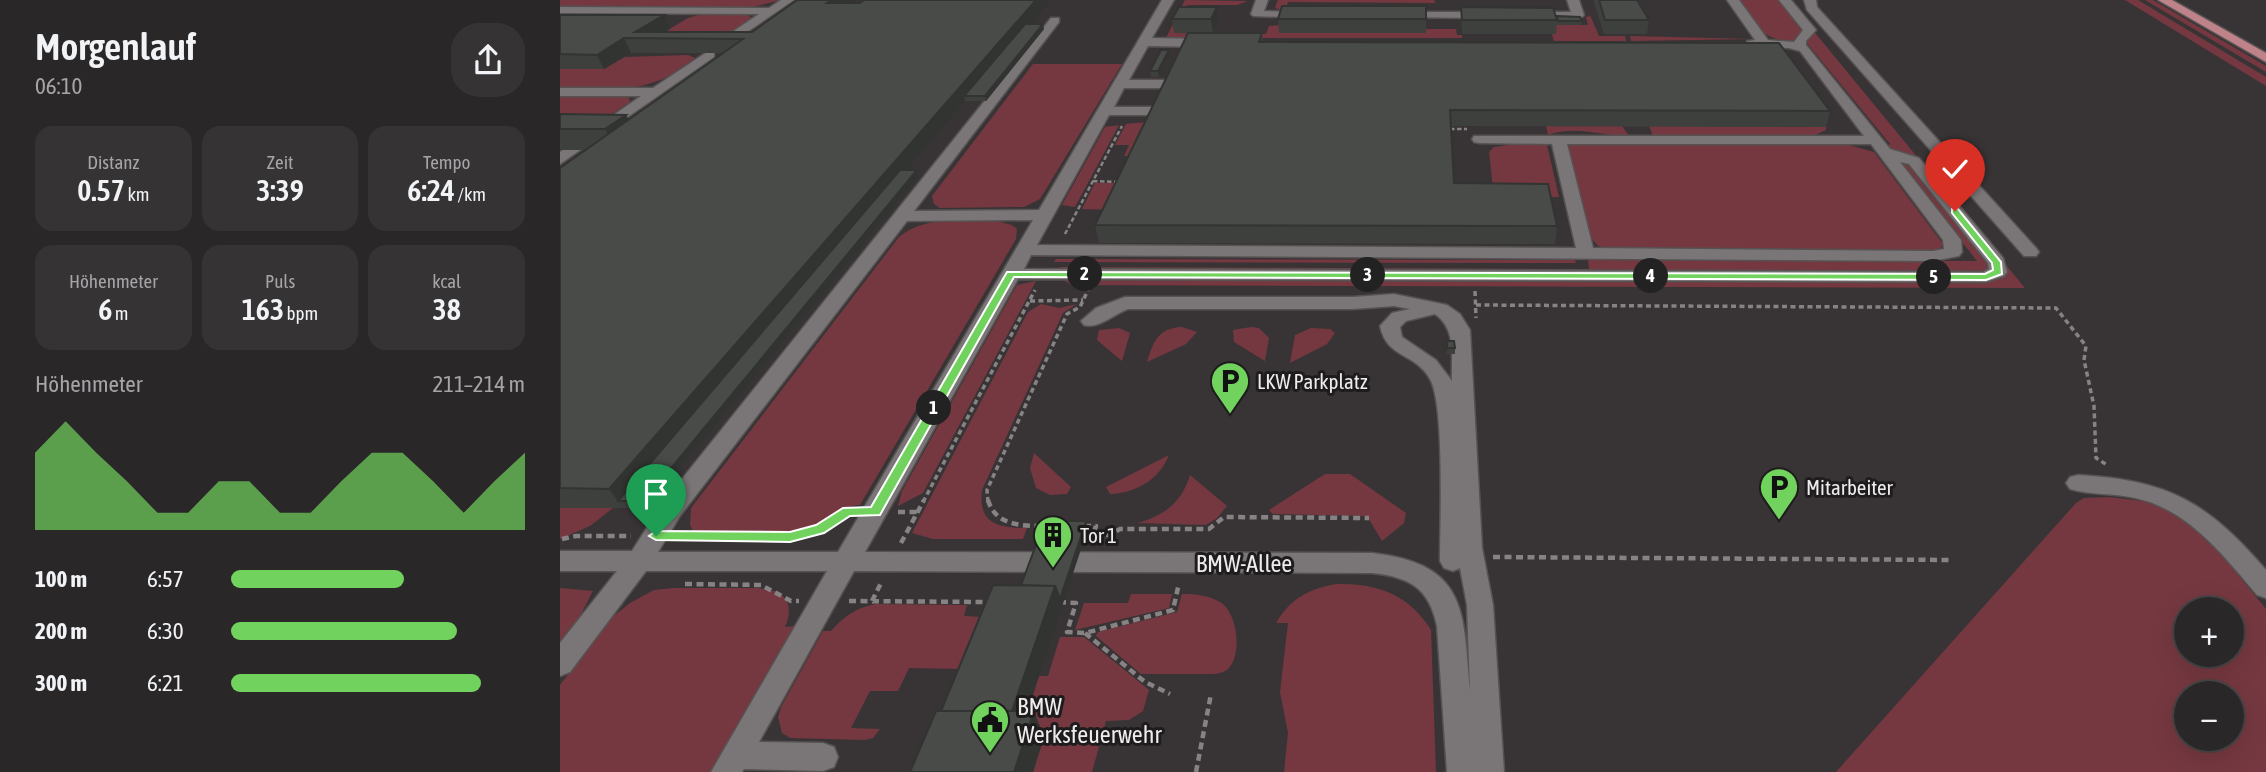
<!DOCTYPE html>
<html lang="de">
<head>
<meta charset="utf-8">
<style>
	:root { --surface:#2a2728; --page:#363334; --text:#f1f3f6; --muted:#a5a5a8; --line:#464445; --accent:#71d35e }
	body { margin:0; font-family:"Asap Condensed",sans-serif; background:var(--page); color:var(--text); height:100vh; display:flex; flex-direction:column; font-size:26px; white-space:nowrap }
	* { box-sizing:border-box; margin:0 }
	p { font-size:23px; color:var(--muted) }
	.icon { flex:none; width:38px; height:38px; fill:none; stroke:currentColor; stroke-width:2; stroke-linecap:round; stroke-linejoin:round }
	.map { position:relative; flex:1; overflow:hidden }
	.details { display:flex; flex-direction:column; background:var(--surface); width:560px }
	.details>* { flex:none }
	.tools { position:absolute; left:1614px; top:597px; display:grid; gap:14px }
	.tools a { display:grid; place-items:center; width:70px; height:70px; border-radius:50%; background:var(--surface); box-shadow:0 7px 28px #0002,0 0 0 2px var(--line); font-size:35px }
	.pin { position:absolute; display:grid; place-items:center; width:60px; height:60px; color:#fff; margin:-72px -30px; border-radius:50% 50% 50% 0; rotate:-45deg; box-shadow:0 0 7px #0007 }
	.pin .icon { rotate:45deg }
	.km { position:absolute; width:35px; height:35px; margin:-18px; border-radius:50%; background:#222; color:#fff; font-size:19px; line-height:35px; text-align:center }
	.round { display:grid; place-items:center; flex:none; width:74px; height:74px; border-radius:28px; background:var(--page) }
	.head { display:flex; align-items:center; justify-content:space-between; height:119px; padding:0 35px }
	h1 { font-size:38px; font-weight:600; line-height:52px }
	.figures { display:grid; grid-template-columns:repeat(3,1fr); gap:10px; height:119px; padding:7px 35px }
	.figures div { display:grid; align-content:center; border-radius:18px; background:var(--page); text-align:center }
	.figures b { font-size:30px; font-weight:600 }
	.figures small { font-size:19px; font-weight:400 }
	.figures p { font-size:19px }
	.chart { height:196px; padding:14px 35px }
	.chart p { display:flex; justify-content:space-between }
	.chart svg { width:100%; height:126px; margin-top:7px; fill:var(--accent); opacity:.7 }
	ul { padding:0 35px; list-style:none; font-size:23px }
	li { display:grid; grid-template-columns:112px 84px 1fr; align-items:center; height:52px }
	li i { height:18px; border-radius:9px; background:var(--accent) }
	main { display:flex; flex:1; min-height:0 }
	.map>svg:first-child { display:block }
	.green { fill:#753840; fill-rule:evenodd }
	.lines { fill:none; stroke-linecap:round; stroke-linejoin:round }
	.minor-casing { stroke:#565252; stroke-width:3 }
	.major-casing { stroke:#565252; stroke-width:3 }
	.path-far2 { stroke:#878384; stroke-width:2.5; stroke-dasharray:4.5 2.5; stroke-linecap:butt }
	.path-far1 { stroke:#878384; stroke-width:3.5; stroke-dasharray:5 3.5; stroke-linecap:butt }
	.path { stroke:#878384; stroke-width:4.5; stroke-dasharray:7 4.5; stroke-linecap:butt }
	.minor { fill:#7a7576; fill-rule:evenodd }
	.major { fill:#be8289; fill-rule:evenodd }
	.wall { fill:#3e403e }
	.shaded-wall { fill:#323432 }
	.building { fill:#484b48; stroke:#323432; stroke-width:2 }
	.route { fill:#71d35e; stroke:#fff; stroke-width:2 }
	.labels { text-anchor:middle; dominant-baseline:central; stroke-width:6; stroke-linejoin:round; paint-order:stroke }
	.poi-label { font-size:21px; fill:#efecec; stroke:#1e1c1d; text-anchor:start }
	.near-street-label { font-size:24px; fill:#efecec; stroke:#1e1c1d }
	.near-poi-label { font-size:24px; fill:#efecec; stroke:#1e1c1d; text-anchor:start }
</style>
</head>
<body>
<main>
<section class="details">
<div class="head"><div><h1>Morgenlauf</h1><p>06:10</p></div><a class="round"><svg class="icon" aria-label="share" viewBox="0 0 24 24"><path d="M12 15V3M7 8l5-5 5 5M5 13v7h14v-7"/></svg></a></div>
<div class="figures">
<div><p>Distanz</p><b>0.57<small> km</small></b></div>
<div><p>Zeit</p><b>3:39</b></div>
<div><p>Tempo</p><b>6:24<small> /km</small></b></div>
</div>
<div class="figures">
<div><p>Höhenmeter</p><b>6<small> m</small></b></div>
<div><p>Puls</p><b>163<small> bpm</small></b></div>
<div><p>kcal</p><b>38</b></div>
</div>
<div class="chart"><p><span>Höhenmeter</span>211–214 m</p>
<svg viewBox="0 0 160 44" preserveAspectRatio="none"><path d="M0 44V17L10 6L20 17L30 27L40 38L50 38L60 27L70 27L80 38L90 38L100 27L110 17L120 17L130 27L140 38L150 27L160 17V44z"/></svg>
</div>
<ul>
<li><b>100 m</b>6:57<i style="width:59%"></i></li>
<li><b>200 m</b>6:30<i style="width:77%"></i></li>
<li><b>300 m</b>6:21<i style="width:85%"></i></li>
</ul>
</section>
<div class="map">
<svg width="1706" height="772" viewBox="0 0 1706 772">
	<rect width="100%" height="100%" fill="#383435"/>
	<path class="green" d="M0,0h221l-32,8h-189z
		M625,0l63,1 -11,4h-50l-12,28 91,1 3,-8 12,-1 -1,8h145l1,-4h30l1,6h5v3h-296z
		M718,0h156l2,3 -148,-1 -3,9 -10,-3z
		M1179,0h49l237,288 -954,-3 -21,-15 11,-3 528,2 -1,-9 389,1 -90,-114 3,-3 -84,-102c-45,-1 -42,-8 -67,-42z
		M1565,0h13l128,77v9z
		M1585,0h8l113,66v6z
		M1027,8l12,28h26l1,5h-72l-2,-7h3l1,-13 2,4h30l-2,-8 4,-1z
		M142,14h44l6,4 -24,18 -75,3 35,-21z
		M1070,36l124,3 -123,2z
		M128,55l7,3c-41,37 -84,31 -135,31v-20h44l20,-12z
		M473,64h89l-82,135 -16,8 -84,1 -6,-4 -2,-8z
		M0,95l63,1 6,2 1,4 -20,13 -50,7z
		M596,121l-17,35h-15l5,-11h-14l11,-21z
		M559,125l-44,82 -13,-2 43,-78z
		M986,126h76l7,10c-29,0 -53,-11 -81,-1z
		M1089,126l177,1v3l-15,7 -158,-1z
		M962,143l1,2h24l12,52h-65l-5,-45 5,-5z
		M1020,143l265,1 29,8 69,92 -2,4 -12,3 -324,-3 -7,-2 -6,-7 -26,-88 2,-5z
		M535,183h32l-13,27 -32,-1z
		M433,220l19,5 5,4 -1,10 -156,266c-18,0 -34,20 -54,25 -35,9 -76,3 -112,3l-4,-8 1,-17 208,-271c25,-21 63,-17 94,-17z
		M496,259l519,1 1,3 -522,-1z
		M476,281l-113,212 -25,13 4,-15 115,-206z
		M481,304l18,4 18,-4 -14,9 -81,177c-4,34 16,38 45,38l-4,11h-90l-21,-6 116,-221z
		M622,327l15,5 -11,12 -39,18c6,-20 11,-34 35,-35z
		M691,327l8,1 10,10 -4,23 -31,-19 -1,-12z
		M559,328l11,5 -8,28 -25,-21 2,-10z
		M751,328l19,1 5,4 -8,11 -37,19 5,-28z
		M474,453l37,34 -4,7 -17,1 -14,-7 -6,-20z
		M609,455c-10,25 -33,38 -59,39l-4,-7z
		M765,474h25l56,39 -2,10 -22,18 -15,-25 -94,-2 -4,-4z
		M630,475l37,31 -10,12 -11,7 -68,-2c27,-8 44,-21 52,-48z
		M1550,497l47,6 44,26 65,80v163h-430l240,-269 8,-5zM1626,609h45v45h-45zM1626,693h45v45h-45z
		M0,508h53l-23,18 -30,13z
		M776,584c40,-1 73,10 95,46l5,142h-152l4,-39 -8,-41 8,-69h-12c14,-24 32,-34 60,-39z
		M0,588l33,3 -15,29 -18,24z
		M113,588h85l21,4c12,10 12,21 6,35l10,-1 -85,146h-150v-87l51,-67 19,-15 24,-13z
		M571,594h41l-3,14 -94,22 9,-27h44z
		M622,594c13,0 26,1 38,8 19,11 23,59 5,69 -3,2 -7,2 -11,3h-73l-45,-38 2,-4 79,-20z
		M315,604l92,1 -3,11 19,1 -22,52 -52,-1 -11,23h-28l-19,37 29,1 -7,9 -8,2 -75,-2 -8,-5 -4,-16 3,-10 42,-76h8c13,-15 25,-23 44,-27z
		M500,637h24l65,53 -6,21 -14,9 -23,1 -14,51h-59l11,-35h-25l20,-61h9z"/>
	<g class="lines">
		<g class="minor-casing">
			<path id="minor" d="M221,0h13l-69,47 -13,-4 10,-4 37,-25 -199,-1v-6l209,1z
				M602,0h12l-22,38 59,1 6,4 -6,4 -63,-1 -19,34h44l7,4 -7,4h-49l-10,19h46l7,4 -7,4h-51l-72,130 539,3 -24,-104 -73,-1 -5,-1 -2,-3 2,-3h390l-64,-85 -11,-3 -42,-1v-6l8,-1 -28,-40h12l29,40 26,2 9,-12 -24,-30h12l25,30 -10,11v4l84,104 29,9 84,100 4,14 -3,4 -18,6 -968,-3 -153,273 507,1c96,11 91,58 98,138l-3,-86 -7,-37 -7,3 -9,-3 -4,-7c0,-37 5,-156 -10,-182 -15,-27 -43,-20 -50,-53l12,-13 18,-4 -16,-3 -41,3h-225c-14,5 -29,20 -44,16l-3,-4 15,-13 29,-11h228l41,-3 53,11 13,9 10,16 12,218 11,57 11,167h-57l-10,-146c-8,-38 -27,-49 -65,-53l-518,-2 -95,171 64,1 11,4 4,10 -4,10 -11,4 -79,-2 -2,3h-31l116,-201h-181l-76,101 -10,4v-33l57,-72h-57v-20h72l30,-47 389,-486h8v4l-145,189 125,-1zM1007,144h304l72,96 1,9 -11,2 -340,-3zM1340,162l9,2 79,99 1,6 -6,3 -959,-3 7,-14 902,6 26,-5 3,-4 -1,-12zM473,220l-195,332h-180l22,-36 227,-295zM875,314c22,16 16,41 17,67l-16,-21 -34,-23 -2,-10 6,-6z
				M696,0h12l-4,11 45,1 6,3 -6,3 -56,-2 -2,-2z
				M1007,0h12l5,15 -2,2 -55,1 -6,-3 6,-3h44z
				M1244,0h12l1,7 219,241 3,4 -3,4h-12l-217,-246z
				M837,12h90l6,3 -6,3 -94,-1v-4z
				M150,50l4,1v6l-154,107v-12l81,-56h-81v-8h93z
				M1518,475c91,5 129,27 188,95v28l-9,-3c-33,-39 -69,-86 -122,-97 -22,-5 -45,-3 -65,-9l-4,-6 4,-6z"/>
		</g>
		<g class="major-casing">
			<path id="major" d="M1598,0h14l94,53v9z"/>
		</g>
		<path class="path-far2" d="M890,129h17
			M533,181l26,1
			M505,234l57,-108"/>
		<path class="path-far1" d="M915,291l1,27
			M470,301l53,-1
			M916,305l580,3 30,38 -2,14 10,46 2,52 11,7
			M363,502l112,-212
			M428,502l-1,-12 80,-176 13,-7 8,-17"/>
		<path class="path" d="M428,500c8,27 36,26 60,26
			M338,512h19
			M524,526h12l-3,9h17l10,-6h89l15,-12 145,1
			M121,536l109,1 30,-8 28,-18
			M2,539l14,-3h55
			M341,543l23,-43
			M933,557l457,3
			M125,584l76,1 30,16h8
			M289,601l139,1
			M312,601l10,-20
			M499,602l17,1 -9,29 18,1 88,-23 6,-27
			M525,633l60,49 25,12
			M636,772l15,-78"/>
		<use href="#minor" class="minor"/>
		<use href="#major" class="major"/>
	</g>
	<path class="wall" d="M1034,0h43l12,20 -2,14h-43l-10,-31z
		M289,3l181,21 14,5 -58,72h-21l-58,69h10l2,6 -271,332h-88v-340l25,-18h-25v-36l66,1 3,4 94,-66h-92l-27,16h-44v-54l110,14 -5,3h87z
		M866,6v27h-147l-1,-14z
		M619,7l40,14 -6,12h49l1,9 567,69 -4,16 -375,-1 3,57 103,43 -2,18 -456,-1 -4,-18 93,-192h-14l-2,-14z
		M901,7l121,14 -1,4h-24v-2l-1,11h-94z
		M610,55l-11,22h-8l-1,-6z
		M887,341l8,7v6h-8z"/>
	<path class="shaded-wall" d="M271,0h22l-21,16 -5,-13z
		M476,0h15l-81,96h-6l1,5 -336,400h-11l5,7 -14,-19z
		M657,7l2,14 -6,12 -2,-14z
		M104,15l6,14 -16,9 -19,-6z
		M483,24l1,5 -58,72 -1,-5z
		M64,38l7,15 -27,16 -7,-14z
		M609,50l1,5 -11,22 -1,-6z
		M66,115l11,20 -21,15 -11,-21z
		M357,170l2,6 -271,332 -4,-7z
		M526,521l2,7 -69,209 -9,-20 45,-131z
		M474,711l10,26 -11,35h-19z"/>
	<path class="building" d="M237,0h34l-4,3h33l4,-3h172l-427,489 -49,-1v-320l183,-129 -119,-1 -27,17 -37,-1v-39h104l-29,17h117z
		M1039,0h38l12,20h-44z
		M722,6h144v13h-148z
		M619,7h38l-6,12h-39z
		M901,7l92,1 4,12h-95z
		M997,16l23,1 2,4h-24z
		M465,24h18l-58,72h-21z
		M628,33h74l-3,9 520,1 51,68 -380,-1 4,73 94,1 9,42 -462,-1z
		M601,50h8l-11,21h-8z
		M0,114l66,1 -21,14h-45z
		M340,170h17l-273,331h-26z
		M887,341h7l1,7h-8z
		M485,521h41l-26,78 -5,-13 -34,-1z
		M433,585l62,1 -43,125h-71z
		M376,711h98l-20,61h-104z"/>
	<path class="route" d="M1392,209h6l43,53 1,12 -16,6 -972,-3 -134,238 -30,1 -26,17 -34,9 -134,-2 -7,-4 7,-5 134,1 26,-7 27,-17 28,-1 136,-235 978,2 8,-4 -1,-7 -40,-50z"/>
	<defs>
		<g id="parking-pin" transform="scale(2.0125)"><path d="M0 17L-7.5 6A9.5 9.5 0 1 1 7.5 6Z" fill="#71d35e" stroke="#1e1c1d"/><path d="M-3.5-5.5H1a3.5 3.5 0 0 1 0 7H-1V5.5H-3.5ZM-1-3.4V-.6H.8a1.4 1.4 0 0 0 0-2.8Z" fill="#111"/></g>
		<g id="building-pin" transform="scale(2.0125)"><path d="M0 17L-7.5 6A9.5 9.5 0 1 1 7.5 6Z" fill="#71d35e" stroke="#1e1c1d"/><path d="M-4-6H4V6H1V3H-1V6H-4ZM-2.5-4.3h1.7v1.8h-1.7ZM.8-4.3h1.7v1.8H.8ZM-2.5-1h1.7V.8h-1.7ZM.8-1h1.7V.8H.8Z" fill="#111"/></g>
		<g id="civic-pin" transform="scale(2.0125)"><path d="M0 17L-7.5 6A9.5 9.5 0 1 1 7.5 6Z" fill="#71d35e" stroke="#1e1c1d"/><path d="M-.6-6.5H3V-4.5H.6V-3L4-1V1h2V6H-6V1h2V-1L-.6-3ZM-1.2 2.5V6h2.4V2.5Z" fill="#111"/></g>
	</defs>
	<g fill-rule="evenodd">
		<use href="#parking-pin" x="670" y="381"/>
		<use href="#parking-pin" x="1219" y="487"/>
		<use href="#building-pin" x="493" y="535"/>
		<use href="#civic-pin" x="430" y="720"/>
	</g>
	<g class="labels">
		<g class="poi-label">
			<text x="697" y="381">LKW Parkplatz</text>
			<text x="1246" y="487">Mitarbeiter</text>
			<text x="520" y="535">Tor 1</text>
		</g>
		<g class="near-street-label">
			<text x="684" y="563">BMW-Allee</text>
		</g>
		<g class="near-poi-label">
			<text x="457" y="706">BMW<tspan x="457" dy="28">Werksfeuerwehr</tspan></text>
		</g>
	</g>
</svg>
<div class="tools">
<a>+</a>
<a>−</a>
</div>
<div class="pin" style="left:96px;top:536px;background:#1e9e55"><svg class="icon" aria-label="arrive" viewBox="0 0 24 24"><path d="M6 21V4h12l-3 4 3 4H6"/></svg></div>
<div class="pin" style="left:1395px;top:211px;background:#d93025"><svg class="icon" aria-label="check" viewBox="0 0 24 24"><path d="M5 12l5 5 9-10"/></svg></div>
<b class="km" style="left:374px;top:408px">1</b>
<b class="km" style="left:525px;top:274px">2</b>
<b class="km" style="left:808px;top:275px">3</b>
<b class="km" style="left:1091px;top:276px">4</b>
<b class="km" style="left:1374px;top:277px">5</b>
</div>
</main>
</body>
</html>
